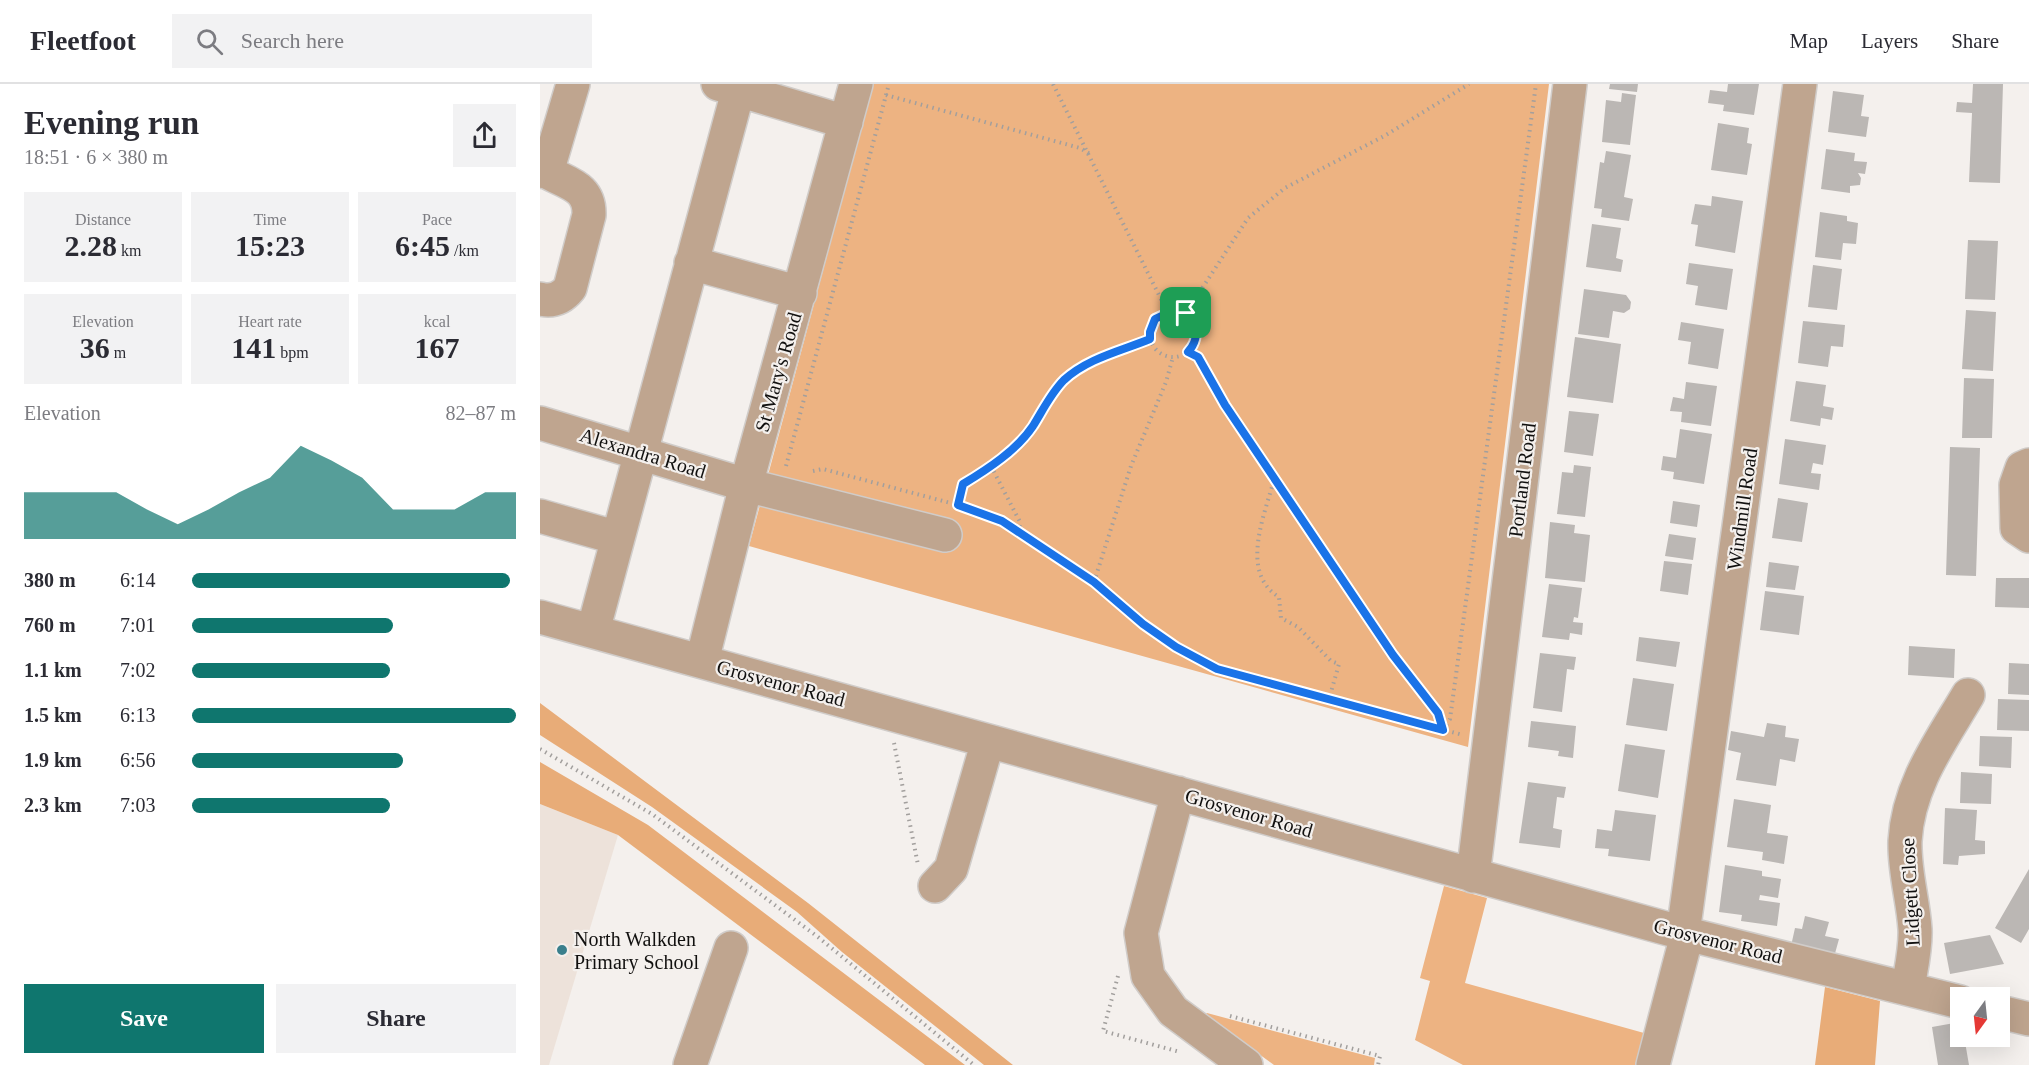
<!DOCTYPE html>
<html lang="en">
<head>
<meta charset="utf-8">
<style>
	:root { --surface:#fff; --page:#f2f2f3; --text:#2b2b33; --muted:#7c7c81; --line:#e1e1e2; --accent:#0f766e }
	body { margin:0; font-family:"Times New Roman",serif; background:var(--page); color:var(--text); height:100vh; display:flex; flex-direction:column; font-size:22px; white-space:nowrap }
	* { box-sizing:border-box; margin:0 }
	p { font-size:20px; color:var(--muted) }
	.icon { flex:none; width:33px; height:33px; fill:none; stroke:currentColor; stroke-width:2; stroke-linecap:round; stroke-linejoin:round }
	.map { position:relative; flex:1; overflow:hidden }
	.sheet { display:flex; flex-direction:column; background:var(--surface); width:540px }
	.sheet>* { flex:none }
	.needle { width:39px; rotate:195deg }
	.buttons { position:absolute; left:1410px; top:903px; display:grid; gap:12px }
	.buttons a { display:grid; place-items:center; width:60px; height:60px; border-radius:0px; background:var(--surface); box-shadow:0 6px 24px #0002; font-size:30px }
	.pin { position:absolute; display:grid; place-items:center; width:51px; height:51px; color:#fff; margin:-26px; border-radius:12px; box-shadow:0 3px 9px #0006 }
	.round { display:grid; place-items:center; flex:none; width:63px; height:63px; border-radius:0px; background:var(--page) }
	.summary { display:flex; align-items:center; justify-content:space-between; height:102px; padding:0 24px }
	h1 { font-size:33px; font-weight:700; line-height:45px }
	.metrics { display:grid; grid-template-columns:repeat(3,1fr); gap:9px; height:102px; padding:6px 24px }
	.metrics div { display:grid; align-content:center; border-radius:0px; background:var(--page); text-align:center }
	.metrics b { font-size:30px; font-weight:700 }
	.metrics small { font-size:16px; font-weight:400 }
	.metrics p { font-size:16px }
	.chart { height:168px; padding:12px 24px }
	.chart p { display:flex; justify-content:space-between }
	.chart svg { width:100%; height:108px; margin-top:6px; fill:var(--accent); opacity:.7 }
	.cta { display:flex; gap:12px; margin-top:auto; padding:12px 24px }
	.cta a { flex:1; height:69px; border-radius:0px; background:var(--accent); color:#fff; font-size:24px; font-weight:700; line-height:69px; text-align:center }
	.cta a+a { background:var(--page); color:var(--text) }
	ul { padding:0 24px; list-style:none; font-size:20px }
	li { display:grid; grid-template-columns:96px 72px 1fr; align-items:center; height:45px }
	li i { height:15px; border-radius:8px; background:var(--accent) }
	header { display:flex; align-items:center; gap:36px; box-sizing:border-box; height:84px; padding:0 30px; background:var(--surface); border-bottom:2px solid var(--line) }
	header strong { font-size:28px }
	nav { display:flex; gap:33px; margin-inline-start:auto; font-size:21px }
	.search { width:420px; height:54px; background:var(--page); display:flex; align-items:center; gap:15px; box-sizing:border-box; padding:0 21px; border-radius:0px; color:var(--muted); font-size:22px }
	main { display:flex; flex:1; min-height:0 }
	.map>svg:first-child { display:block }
	.built { fill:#ede2da }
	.green { fill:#edb382 }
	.forest { fill:#e8ac78 }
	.building { fill:#bbb7b4 }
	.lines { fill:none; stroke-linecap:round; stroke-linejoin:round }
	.minor-casing { stroke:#d0ccc9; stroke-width:36 }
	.path { stroke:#a29f9d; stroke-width:4; stroke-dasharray:1.5 4.5; stroke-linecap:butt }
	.minor { stroke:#bfa58f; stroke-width:33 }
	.route-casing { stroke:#fff; stroke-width:12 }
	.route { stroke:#1a73e8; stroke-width:8 }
	.poi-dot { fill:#3a7f8c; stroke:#f4f0ed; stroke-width:2 }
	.labels { text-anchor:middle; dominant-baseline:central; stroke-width:4.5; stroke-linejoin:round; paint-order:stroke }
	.street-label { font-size:20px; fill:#11100f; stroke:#f4f0ed }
	.poi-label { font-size:20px; fill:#11100f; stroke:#f4f0ed; text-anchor:start }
</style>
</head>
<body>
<header>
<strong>Fleetfoot</strong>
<div class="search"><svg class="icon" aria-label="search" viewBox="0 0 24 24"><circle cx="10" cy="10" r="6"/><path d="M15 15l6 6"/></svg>Search here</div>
<nav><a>Map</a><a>Layers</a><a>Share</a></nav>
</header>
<main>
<section class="sheet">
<div class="summary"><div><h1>Evening run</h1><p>18:51 · 6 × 380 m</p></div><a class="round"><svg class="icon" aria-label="share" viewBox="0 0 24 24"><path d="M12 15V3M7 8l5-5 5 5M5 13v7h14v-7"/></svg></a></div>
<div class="metrics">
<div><p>Distance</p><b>2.28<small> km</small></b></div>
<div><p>Time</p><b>15:23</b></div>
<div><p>Pace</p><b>6:45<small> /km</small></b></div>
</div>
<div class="metrics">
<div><p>Elevation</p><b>36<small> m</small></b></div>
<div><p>Heart rate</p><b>141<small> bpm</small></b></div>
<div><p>kcal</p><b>167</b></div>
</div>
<div class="chart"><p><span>Elevation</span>82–87 m</p>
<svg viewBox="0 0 160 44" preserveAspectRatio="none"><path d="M0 44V25L10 25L20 25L30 25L40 32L50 38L60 32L70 25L80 19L90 6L100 12L110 19L120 32L130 32L140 32L150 25L160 25V44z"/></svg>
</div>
<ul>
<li><b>380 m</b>6:14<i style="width:98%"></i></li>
<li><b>760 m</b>7:01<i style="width:62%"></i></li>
<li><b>1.1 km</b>7:02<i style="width:61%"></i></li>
<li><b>1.5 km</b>6:13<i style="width:100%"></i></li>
<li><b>1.9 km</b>6:56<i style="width:65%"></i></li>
<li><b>2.3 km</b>7:03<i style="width:61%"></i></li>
</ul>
<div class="cta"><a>Save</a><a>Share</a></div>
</section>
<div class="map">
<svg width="1489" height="981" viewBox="0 0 1489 981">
	<rect width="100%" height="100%" fill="#f4f0ed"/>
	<path class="built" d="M0,720l78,31 -69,230h-9z"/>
	<path class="green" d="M333,0h676l-81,663 -719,-201z
		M904,802l43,12 -22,85 179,50 -9,32h-172l-48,-25 15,-59 -10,-3z
		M667,929l168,45 -1,7h-100l-69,-50z"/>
	<path class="forest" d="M0,619l268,200 205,162h-29l-142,-113 -45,-40 -145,-105 -112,-72z
		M0,678l108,63 317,240h-40l-307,-230 -78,-31z
		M1285,903l55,14 -5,64h-60z"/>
	<path class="building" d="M1070,0h28l-1,8 -28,-3z
		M1188,0h31l-5,31 -31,-4 1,-6 -16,-2 2,-13 17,2z
		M1433,0h30l-3,99 -31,-1 3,-69 -16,-1 1,-10 15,1z
		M1293,7l31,4 -3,21 8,1 -3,20 -38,-5z
		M1082,9l14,2 -6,50 -28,-3 4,-42 15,2z
		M1178,39l31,5 -2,15 5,1 -5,31 -36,-5z
		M1286,65l29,4 -1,8 13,1 -2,12 -7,-1 3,5 -1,7 -10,1v7l-29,-4z
		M1066,67l25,4 -7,42 9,2 -4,22 -28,-4 1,-8 -8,-1 6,-46 4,1z
		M1172,112l31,5 -8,52 -40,-7 3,-21 -7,-1 4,-20 16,2z
		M1280,128l27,4v5l11,2 -2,21 -13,-1 -2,17 -26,-3z
		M1052,140l29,4 -5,30 7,2 -2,12 -35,-5z
		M1428,156l30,1 -3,59 -30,-1z
		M1149,179l44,6 -6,41 -32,-5 3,-19 -12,-2z
		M1273,181l29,4 -5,41 -29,-3z
		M1044,205l42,6 5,7 -1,7 -6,4 -11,-2 -4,27 -31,-4z
		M1426,226l30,2 -3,59 -31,-2z
		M1263,237l42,4 -2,22 -12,-1 -3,21 -30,-4z
		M1141,238l43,7 -6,40 -30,-5 3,-22 -13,-2z
		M1035,253l46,7 -8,59 -46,-6z
		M1424,294l30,1 -2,59h-30z
		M1256,297l30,4 -3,21 11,2 -2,12 -11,-2 -1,8 -30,-5z
		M1146,298l31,4 -6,40 -30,-4 1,-10 -12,-1 3,-14 11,2z
		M1029,327l30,3 -6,42 -29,-4z
		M1140,345l32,5 -8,50 -31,-5 1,-7 -13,-2 2,-14 13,2z
		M1245,355l41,6 -3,20 -10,-2 -2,10 10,1 -2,16 -40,-6z
		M1410,363l30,1 -4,128 -30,-1z
		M1034,381l17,2 -6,50 -28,-3 5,-42 11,1z
		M1238,414l30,5 -6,39 -30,-4z
		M1133,417l27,4 -3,22 -27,-4z
		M1010,438l25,3 -1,8 16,2 -5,47 -40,-4z
		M1129,450l27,4 -3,22 -28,-4z
		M1124,477l28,3 -4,31 -28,-4z
		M1229,478l30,4 -4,24 -29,-3z
		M1456,494h33v30l-34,-1z
		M1009,500l33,4 -4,30 -4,-1 -1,5 10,1 -1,12 -12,-2 -1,7 -27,-3z
		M1225,507l39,5 -5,39 -39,-5z
		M1099,553l41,5 -4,25 -40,-6z
		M1369,562l46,3 -1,29 -46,-3z
		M1000,569l36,4 -2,13 -7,-1 -5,43 -29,-4z
		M1469,579l20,1v31l-21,-1z
		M1093,594l41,6 -7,47 -41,-6z
		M1458,615l31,1v31l-32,-1z
		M991,637l45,5 -3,32 -15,-2 1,-5 -31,-4z
		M1227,639l19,3 -1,11 14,2 -4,23 -15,-3 -4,27 -40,-6 5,-27 -13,-3 3,-19 33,6z
		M1440,652l32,1 -1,31 -32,-2z
		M1085,660l40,6 -7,48 -40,-7z
		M1421,688l31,2 -1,30 -31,-1z
		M988,698l38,5 -2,11 -7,-1 -4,31 9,2 -2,18 -41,-5z
		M1194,715l37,6 -4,28 21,3 -4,28 -22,-4 1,-8 -36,-5z
		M1405,724l32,2 -2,30 10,1v13l-26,2 -1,9 -15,-1z
		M1075,726l41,5 -6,46 -42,-5 1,-7 -14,-1 2,-19 15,2z
		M1185,781l37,6v5l19,3 -3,19 -18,-3 -1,5 21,3 -3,23 -36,-5 1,-6 -23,-3z
		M1489,785v60l-8,14 -26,-15z
		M1265,832l24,6 -4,14 14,3 -5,18 -43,-11 4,-18 7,1z
		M1450,851l14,29 -54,10 -6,-31z
		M1420,938v14h4l5,29h-31l-6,-38z"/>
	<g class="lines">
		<g class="minor-casing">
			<path id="minor" d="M178,0l128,38
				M0,87l7,1c22,12 43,15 42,43l-19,73c-8,10 -17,14 -30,11
				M7,88l26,-88
				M151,179l109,30
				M0,339l206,62 199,50
				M1489,381l-7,3 -6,17 1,43 12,8
				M0,432l78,22
				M0,533l1143,316 277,69
				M53,547l147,-547
				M162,577l44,-176 110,-401
				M638,709l-37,140 7,43 25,35 73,54
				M933,792l97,-792
				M395,802l16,-17 37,-128
				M1143,849l117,-849
				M1368,904c3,-19 8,-40 7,-59 -2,-30 -11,-58 -10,-88 3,-56 36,-100 63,-146
				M1460,928l29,7
				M150,981l41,-117
				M1113,981l34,-130"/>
		</g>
		<path class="path" d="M513,0l114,227
			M346,11l194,53 10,6
			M610 250a23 23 0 1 1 46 0a23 23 0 1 1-46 0Z
			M646,229l62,-95 37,-30 101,-53 83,-51
			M648,268l10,5 27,48 168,250 45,58 4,16
			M246,382l103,-382
			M451,382l29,56 -1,11
			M273,387l10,-2 135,36 44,16 92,61 49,42 33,23 41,22 246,66
			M735,392c-9,36 -37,96 4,121l2,21 17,9 33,34 8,3 -10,35
			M418,421l5,-21c24,-15 54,-34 70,-58 10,-16 18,-33 31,-46 24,-22 57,-29 86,-41
			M554,498l37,-116 35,-84 7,-25
			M903,646l7,-11 86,-635
			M354,659l24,122
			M0,665l112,65 166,123 156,128
			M578,892l-15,55 77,21
			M690,932l150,40 -2,9"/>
		<use href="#minor" class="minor"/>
	</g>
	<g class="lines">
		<g class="route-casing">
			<path id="route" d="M634,226c22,3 29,25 14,42l10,5 27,48 168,250 45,58 5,17 -226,-61 -41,-22 -33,-23 -49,-42 -92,-61 -44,-16 5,-21c25,-15 54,-34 70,-58 10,-16 18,-33 31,-46 24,-22 57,-29 86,-41v-7l5,-13z"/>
		</g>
		<use href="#route" class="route"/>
	</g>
	<circle class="poi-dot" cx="22" cy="866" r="6"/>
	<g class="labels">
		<g class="street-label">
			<text transform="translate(238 288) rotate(-74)">St Mary's Road</text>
			<text transform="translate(103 369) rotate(17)">Alexandra Road</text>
			<text transform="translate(982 396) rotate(-83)">Portland Road</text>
			<text transform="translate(1202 425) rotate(-82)">Windmill Road</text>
			<text transform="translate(241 599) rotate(15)">Grosvenor Road</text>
			<text transform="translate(709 729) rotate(16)">Grosvenor Road</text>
			<text transform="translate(1370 808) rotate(-93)">Lidgett Close</text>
			<text transform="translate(1178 857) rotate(14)">Grosvenor Road</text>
		</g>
		<g class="poi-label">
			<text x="34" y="855">North Walkden<tspan x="34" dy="23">Primary School</tspan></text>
		</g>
	</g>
</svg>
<div class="buttons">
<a><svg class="needle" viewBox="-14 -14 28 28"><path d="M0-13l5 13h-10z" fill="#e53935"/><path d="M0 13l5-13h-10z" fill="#7c7c81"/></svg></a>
</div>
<div class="pin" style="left:646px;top:229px;background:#1e9e55"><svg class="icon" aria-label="arrive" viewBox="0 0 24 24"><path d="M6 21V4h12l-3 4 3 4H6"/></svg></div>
</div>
</main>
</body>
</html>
